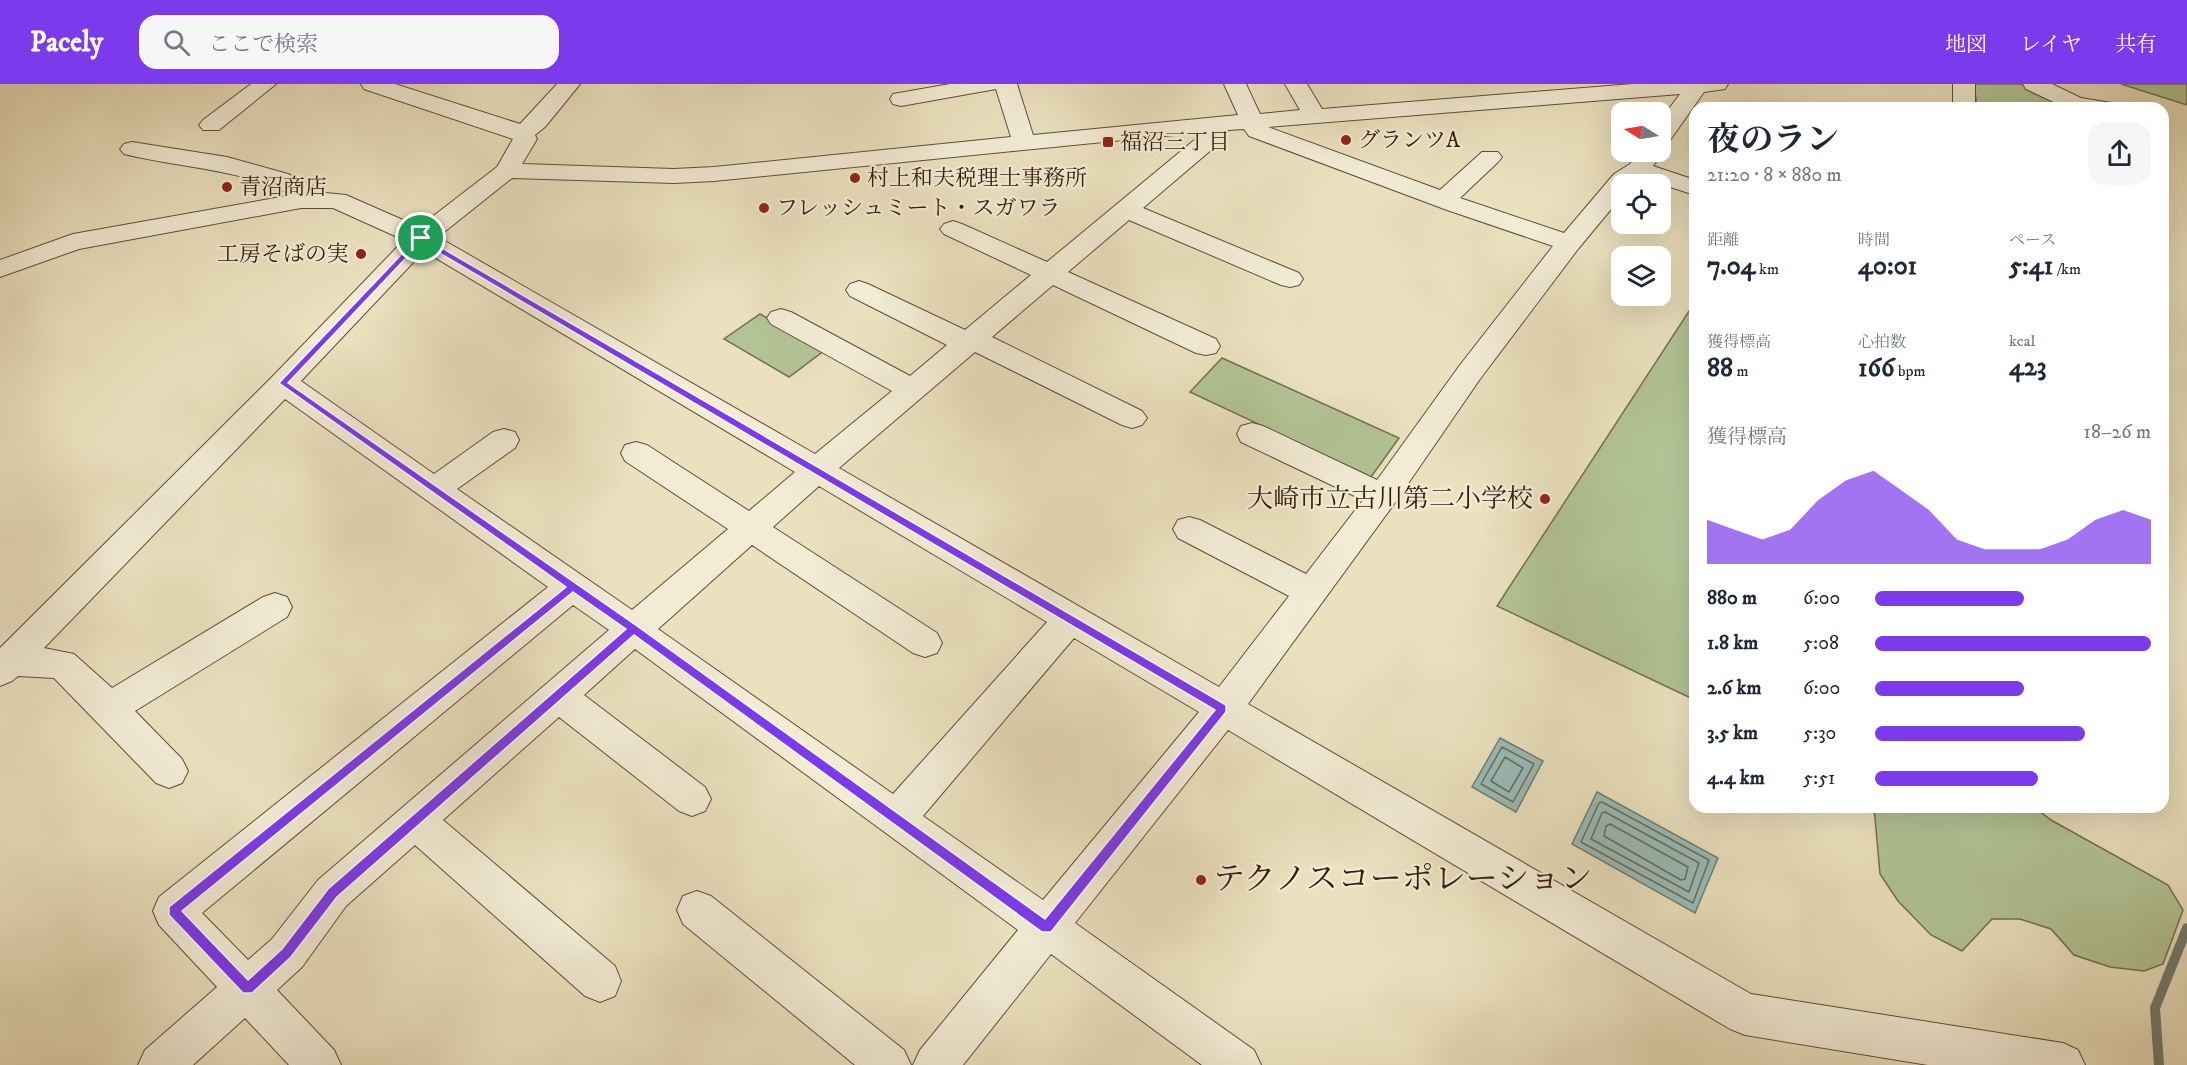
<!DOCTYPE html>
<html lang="ja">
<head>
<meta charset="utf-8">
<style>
	:root { --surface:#fff; --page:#f6f6f7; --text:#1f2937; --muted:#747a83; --accent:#7c3aed }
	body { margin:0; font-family:"IM FELL DW Pica","Noto Serif JP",serif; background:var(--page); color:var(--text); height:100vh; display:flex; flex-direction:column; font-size:22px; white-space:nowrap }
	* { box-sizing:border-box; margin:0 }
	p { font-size:20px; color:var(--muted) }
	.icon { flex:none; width:33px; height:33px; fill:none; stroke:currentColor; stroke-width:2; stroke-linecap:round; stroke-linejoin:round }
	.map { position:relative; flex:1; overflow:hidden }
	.drawer { position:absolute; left:1689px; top:18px; width:480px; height:711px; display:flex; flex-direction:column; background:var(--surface); border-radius:18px; box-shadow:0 6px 24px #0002 }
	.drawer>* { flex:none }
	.needle { width:39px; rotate:281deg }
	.fabs { position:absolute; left:1611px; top:18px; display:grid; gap:12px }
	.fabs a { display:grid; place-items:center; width:60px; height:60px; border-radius:12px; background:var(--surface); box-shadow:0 6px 24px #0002; font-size:30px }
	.pin { position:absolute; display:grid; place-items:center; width:51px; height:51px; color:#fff; margin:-26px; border:3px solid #fff; border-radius:50%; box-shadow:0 2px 6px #0007 }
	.round { display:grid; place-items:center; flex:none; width:63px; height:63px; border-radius:18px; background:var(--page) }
	.summary { display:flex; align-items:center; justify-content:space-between; height:102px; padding:0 18px }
	h1 { font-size:33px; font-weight:700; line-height:45px }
	.metrics { display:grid; grid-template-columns:repeat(3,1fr); gap:9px; height:102px; padding:6px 18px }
	.metrics div { display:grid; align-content:center }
	.metrics b { font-size:26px; font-weight:700 }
	.metrics small { font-size:16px; font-weight:400 }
	.metrics p { font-size:16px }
	.chart { height:168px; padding:12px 18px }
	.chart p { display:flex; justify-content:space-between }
	.chart svg { width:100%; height:108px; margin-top:6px; fill:var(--accent); opacity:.7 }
	ul { padding:0 18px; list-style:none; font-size:20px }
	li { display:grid; grid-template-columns:96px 72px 1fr; align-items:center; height:45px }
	li i { height:15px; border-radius:8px; background:var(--accent) }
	header { display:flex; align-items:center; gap:36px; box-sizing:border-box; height:84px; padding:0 30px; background:var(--accent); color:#fff }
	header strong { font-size:28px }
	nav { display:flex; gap:33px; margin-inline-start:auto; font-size:21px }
	.search { width:420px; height:54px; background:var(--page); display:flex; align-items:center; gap:15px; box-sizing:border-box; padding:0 21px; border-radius:18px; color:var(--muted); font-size:22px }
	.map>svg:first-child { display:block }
	.green { fill:#b2c496; stroke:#747050; stroke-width:1.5 }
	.water { fill:#99bcb7; stroke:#717c72; stroke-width:1.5 }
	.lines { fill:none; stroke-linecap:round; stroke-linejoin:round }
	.shore { stroke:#676c61; stroke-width:1.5 }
	.stream { stroke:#717c72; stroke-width:10 }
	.minor-casing { stroke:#624d38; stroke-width:2 }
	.minor { fill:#f2ecd5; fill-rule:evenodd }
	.route { fill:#7c3aed; stroke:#fff; stroke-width:1.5; fill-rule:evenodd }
	.poi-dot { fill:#8f2418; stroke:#f2ecd5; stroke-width:2 }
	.labels { text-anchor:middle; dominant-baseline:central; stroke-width:4.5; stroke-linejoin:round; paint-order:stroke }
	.far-poi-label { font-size:22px; fill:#351c0b; stroke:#f2ecd5; text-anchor:start }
	.poi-label { font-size:26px; fill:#351c0b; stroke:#f2ecd5; text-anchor:end }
	.near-poi-label { font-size:32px; fill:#351c0b; stroke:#f2ecd5; text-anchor:start }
</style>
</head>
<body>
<header>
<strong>Pacely</strong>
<div class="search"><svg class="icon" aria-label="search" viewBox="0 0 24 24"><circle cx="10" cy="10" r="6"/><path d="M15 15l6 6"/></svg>ここで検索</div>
<nav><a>地図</a><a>レイヤ</a><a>共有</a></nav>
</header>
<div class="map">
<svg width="2187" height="981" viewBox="0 0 2187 981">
	<rect width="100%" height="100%" fill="#ebe1bf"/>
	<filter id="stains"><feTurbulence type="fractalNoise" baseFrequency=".00333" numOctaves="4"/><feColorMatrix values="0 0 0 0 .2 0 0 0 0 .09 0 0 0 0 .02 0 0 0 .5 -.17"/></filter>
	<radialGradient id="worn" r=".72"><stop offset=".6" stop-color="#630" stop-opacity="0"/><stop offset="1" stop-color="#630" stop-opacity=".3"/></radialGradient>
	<path class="green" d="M1974,0h52l42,24h-91z
		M2121,0h66v21z
		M1695,218v398l-198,-94z
		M760,230l65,36 -36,27 -65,-38z
		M1222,274l177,80 -28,39 -181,-85z
		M1874,723h160l17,13 117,65 15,25 -20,54 -19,7 -34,-4 -36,-12 -23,-26 -31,-10h-28l-30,32 -31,-16 -33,-34 -18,-27z"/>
	<path class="water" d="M1500,654l43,23 -27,51 -44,-25z
		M1597,708l121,66 -23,55 -123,-69z"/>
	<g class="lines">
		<path class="shore" d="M1502,663l32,17 -21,38 -32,-18z
			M1505,673l18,11 -14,24 -18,-11z
			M1602,718l107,58 -16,43 -112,-61 18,-39z
			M1605,728l94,51 -10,29 -98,-53 11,-26z
			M1610,740l78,43 -3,12 -4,1 -77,-44 2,-10z"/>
		<path class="stream" d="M2159,981l-4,-57 32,-80"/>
		<g class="minor-casing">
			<path id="minor" d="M251,0h25l-57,46h-16l-4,-5 4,-5z
				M361,0h34l125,40 37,-40h23l-35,43 -10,8 2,4 -15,25 152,5 40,-2 297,-30 -15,-48 -95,17 -8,-2 -3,-5 3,-5 57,-10h67l16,51 205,-20 -14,-31h22l14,30 40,-4 -15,-26h22l15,25 311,-25h95l-3,5 -21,3 -36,51 -8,2v-24l20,-27 -412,33 172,63 42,-38h16l4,5 -4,5 -38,36 104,35 50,-59 16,-10 9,-12h21v-3l3,3 -10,14 42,14v15l-53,-17 -11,6h-9v12l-44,53 -98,130 -86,125 -146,200 503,290 312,49 15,7 7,15h-157l-183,-30 -15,-6 -502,-299 -153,193 179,127 7,15h-59l-151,-111 -88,111h-50l7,-15 98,-120 -383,-281 -51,46 121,92 6,12 -6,12 -13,5 -13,-5 -120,-94 -116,103 172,146 6,15 -6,15 -15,6 -15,-6 -170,-151 -69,61 -44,61 -25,23 57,60 7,15h-52l-44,-47 -52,47h-55l7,-15 72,-63 -58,-62 -6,-14 6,-14 389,-310 -263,-188 -241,249 30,6 38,34 151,-91 12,-4 12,4 5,10 -5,10 -152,94 47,48 6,12 -6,12 -13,5 -13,-5 -102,-105 -36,-2 -6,5 -12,5v-38l273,-272 131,-136 -71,-32h-32l-222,41 -79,28v-17l73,-26 219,-39c-54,-27 -111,-27 -168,-41l-4,-5 4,-5 8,-2 95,15 61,17 38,19 20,2 73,32 78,-60 16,-28 -149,-50zM1244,45l5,7 198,74 106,36 -93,119 -83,115 -114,-54 -11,-3 -11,3 -4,8 4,8 122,58 -57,74 -106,-54 -11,-3 -11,3 -5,9 5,9 111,58 -70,91 -380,-219 136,-116 147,73 10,3 10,-3 5,-7 -5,-7 -150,-74 61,-52 143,68 10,2 10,-2 4,-7 -4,-7 -148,-67 61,-52 152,65 9,2 9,-2 4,-6 -4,-6 -156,-65 81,-69 4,-9zM1204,48l-157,130 -85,-38 -9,-3 -9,3 -4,5 4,5 87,41 -66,55 -97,-46 -9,-3 -9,3 -4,6 4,6 97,49 -37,31 -119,-64 -10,-3 -10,3 -4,6 4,6 121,67 -77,63 -377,-217 74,-59 162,5 40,-2zM424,167l371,221 -46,39 -102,-66 -11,-3 -11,3 -4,8 4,8 103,68 -96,81 -175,-121 58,-41 4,-8 -4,-8 -11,-3 -11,3 -59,42 -133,-93zM819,402l228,136 -154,172 -235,-165 94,-84 161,108 12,4 12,-4 5,-10 -5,-10 -164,-106zM573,521l36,25 -291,250 -46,59 -24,21 -46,-47zM1074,554l125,74 -156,188 -120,-84z
				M1953,0h22v24h-22z
				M2023,0h29l29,14 31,5 3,5h-49l-40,-19z
				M697,807l14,5 193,154 7,15h-56l-172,-141 -6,-14 6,-14z"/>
		</g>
		<use href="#minor" class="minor"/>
	</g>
	<path class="route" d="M418,153h5l803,468v7l-175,220h-9l-408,-297 -297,262 -46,60 -39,36h-9l-74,-78v-8l397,-320 -287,-204zM421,158l794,468 -170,209 -408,-293 -349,-243zM573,508l53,37 -298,260 -46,60 -34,31 -66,-69z"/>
	<g class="poi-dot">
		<circle cx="1346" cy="56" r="6"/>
		<rect x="1102" y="52" width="12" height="12" rx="3"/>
		<circle cx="855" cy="94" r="6"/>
		<circle cx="227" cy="103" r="6"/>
		<circle cx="764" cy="124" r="6"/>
		<circle cx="361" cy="170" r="6"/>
		<circle cx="1545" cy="415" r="6"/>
		<circle cx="1201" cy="796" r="6"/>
	</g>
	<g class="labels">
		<g class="far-poi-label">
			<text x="1358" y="56">グランツA</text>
			<text x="1120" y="58">福沼三丁目</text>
			<text x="867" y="94">村上和夫税理士事務所</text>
			<text x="239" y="103">青沼商店</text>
			<text x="776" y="124">フレッシュミート・スガワラ</text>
			<text x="349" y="170" text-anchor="end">工房そばの実</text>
		</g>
		<g class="poi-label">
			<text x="1533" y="415">大崎市立古川第二小学校</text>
		</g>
		<g class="near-poi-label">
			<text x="1213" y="796">テクノスコーポレーション</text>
		</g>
	</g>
	<rect width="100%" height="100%" filter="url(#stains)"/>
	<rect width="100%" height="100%" fill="url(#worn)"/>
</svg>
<div class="fabs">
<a><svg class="needle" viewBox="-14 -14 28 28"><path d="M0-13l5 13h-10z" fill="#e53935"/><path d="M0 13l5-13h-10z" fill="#747a83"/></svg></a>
<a><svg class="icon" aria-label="locate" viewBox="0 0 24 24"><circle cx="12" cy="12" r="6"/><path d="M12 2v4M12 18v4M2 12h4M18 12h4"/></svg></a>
<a><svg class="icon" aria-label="layers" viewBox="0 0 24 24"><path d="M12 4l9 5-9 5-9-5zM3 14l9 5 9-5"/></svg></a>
</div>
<div class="pin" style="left:421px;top:154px;background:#1e9e55"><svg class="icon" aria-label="arrive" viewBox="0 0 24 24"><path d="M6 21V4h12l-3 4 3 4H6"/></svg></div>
<section class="drawer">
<div class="summary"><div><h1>夜のラン</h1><p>21:20 · 8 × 880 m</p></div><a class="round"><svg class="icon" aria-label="share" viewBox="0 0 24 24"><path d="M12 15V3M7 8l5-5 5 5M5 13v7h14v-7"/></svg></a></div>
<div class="metrics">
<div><p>距離</p><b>7.04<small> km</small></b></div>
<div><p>時間</p><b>40:01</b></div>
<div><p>ペース</p><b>5:41<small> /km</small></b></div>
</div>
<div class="metrics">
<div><p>獲得標高</p><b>88<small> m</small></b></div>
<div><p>心拍数</p><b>166<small> bpm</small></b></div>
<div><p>kcal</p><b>423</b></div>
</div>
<div class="chart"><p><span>獲得標高</span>18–26 m</p>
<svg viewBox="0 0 160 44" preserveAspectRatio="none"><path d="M0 44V26L10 30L20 34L30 30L40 18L50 10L60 6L70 14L80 22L90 34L100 38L110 38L120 38L130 34L140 26L150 22L160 26V44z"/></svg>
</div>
<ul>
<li><b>880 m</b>6:00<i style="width:54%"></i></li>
<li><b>1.8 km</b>5:08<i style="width:100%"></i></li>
<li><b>2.6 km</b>6:00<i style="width:54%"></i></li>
<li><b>3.5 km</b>5:30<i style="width:76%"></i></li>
<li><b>4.4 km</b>5:51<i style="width:59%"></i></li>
</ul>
</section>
</div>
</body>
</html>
